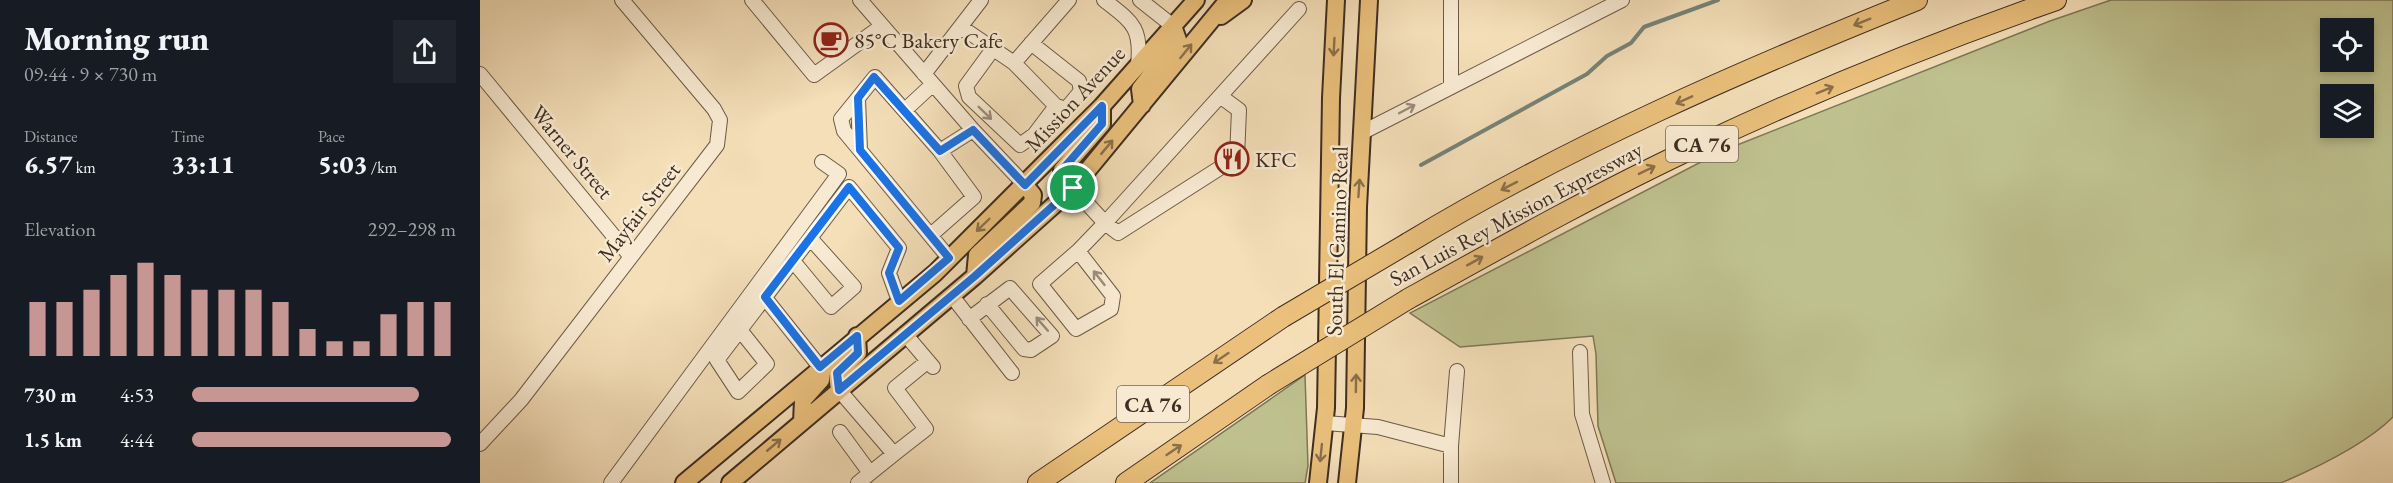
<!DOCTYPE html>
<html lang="en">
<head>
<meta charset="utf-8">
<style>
	:root { --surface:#171b24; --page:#20242c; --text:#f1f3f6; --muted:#9ea1a6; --accent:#c59692 }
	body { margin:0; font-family:"EB Garamond",serif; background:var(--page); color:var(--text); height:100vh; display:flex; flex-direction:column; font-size:22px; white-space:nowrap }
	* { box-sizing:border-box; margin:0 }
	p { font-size:20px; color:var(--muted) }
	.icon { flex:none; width:33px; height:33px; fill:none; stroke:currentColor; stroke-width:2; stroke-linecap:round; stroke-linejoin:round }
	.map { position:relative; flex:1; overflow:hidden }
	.details { display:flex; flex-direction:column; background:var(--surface); width:480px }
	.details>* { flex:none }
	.tools { position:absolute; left:1840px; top:18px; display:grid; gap:12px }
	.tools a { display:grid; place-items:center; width:54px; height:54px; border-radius:0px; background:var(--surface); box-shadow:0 3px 9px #0003; font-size:30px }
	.pin { position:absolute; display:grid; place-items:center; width:51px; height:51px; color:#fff; margin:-26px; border:3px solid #fff; border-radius:50%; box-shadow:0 2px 6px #0007 }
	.round { display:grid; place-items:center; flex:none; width:63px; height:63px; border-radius:0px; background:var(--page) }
	.overview { display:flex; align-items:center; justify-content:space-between; height:102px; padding:0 24px }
	h1 { font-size:33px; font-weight:800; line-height:45px }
	.figures { display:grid; grid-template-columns:repeat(3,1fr); gap:9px; height:102px; padding:6px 24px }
	.figures div { display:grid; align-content:center }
	.figures b { font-size:26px; font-weight:800 }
	.figures small { font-size:16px; font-weight:400 }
	.figures p { font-size:16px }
	.chart { height:168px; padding:12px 24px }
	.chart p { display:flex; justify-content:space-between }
	.chart svg { width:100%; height:108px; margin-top:6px; stroke:var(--accent); stroke-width:6 }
	ul { padding:0 24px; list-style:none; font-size:20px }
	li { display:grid; grid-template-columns:96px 72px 1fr; align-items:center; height:45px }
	li i { height:15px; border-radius:8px; background:var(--accent) }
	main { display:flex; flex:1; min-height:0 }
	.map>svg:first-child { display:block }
	.green { fill:#bec18e; stroke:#7e7758; stroke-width:1.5; fill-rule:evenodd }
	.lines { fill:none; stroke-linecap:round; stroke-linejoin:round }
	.stream { stroke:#768378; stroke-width:4 }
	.minor-casing { stroke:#6c5a47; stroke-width:16 }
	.major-casing { stroke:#3e2d21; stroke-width:20 }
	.highway-casing { stroke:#3e2d21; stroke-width:22 }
	.minor { stroke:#f8ead2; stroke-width:14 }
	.major { stroke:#eac07c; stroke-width:16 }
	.highway { stroke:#eac07c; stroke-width:20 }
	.highway-bridge-casing { stroke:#3e2d21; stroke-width:22; stroke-linecap:butt }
	.highway-bridge { stroke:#eac07c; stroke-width:20 }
	.oneway { stroke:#8b6f4a }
	.oneway2 { stroke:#9b8c7a }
	.route-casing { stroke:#fff; stroke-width:12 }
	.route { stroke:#1a73e8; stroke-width:8 }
	.labels { text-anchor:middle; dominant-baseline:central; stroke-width:5; stroke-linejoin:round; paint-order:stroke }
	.shield { fill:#f8ead2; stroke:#766656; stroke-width:1.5 }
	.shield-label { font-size:21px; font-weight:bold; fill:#3e2d21 }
	.poi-label { font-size:22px; fill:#3e2d21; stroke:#f8ead2; text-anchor:start }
	.street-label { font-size:22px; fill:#3e2d21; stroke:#f8ead2 }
</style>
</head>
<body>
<main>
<section class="details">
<div class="overview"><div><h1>Morning run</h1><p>09:44 · 9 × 730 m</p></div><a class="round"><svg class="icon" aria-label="share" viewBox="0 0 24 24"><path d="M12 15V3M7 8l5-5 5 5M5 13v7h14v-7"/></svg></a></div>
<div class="figures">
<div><p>Distance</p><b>6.57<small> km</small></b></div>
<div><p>Time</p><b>33:11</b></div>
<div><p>Pace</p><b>5:03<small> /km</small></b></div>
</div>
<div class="chart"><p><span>Elevation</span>292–298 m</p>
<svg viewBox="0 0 160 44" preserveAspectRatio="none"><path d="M5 44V22M15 44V22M25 44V17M35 44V11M45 44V6M55 44V11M65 44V17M75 44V17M85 44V17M95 44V22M105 44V33M115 44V38M125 44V38M135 44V27M145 44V22M155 44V22"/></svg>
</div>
<ul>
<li><b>730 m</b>4:53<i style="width:86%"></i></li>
<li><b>1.5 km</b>4:44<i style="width:98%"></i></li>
</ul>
</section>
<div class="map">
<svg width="1913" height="483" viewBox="0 0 1913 483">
	<rect width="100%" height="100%" fill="#f4dfb9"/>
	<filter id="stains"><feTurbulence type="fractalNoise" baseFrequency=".00333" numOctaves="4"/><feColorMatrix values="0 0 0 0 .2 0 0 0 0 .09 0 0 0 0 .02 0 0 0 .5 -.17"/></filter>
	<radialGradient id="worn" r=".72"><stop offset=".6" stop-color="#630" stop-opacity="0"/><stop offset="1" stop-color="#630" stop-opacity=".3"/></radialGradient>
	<path class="green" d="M1631,0h282v417c-27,27 -77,51 -112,66h-665l-18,-57 -2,-72 -3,-18 -133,11 -50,-34 312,-162 328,-130zM1851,28h33v34h-33zM1851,94h33v34h-33z
		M825,375l3,91 -3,17h-155z"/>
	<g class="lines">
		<path class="stream" d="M941,165l166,-91 20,-18 24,-13 13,-16 74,-27"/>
		<g class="minor-casing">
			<path id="minor" d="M272,0l62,75 68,-49
				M380,0l113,130 52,55
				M624,0c28,22 38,27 34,65
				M660,0l33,26
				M971,0v86
				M481,27l53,36 55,-63
				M513,49l-27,37 3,11 51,48 14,-10 22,-29
				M534,63l42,43 10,3 15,-18 -2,-10 -48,-38
				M0,74l151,183
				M444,74l57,-74
				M378,98l2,52
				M425,110l28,-26
				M883,132l259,-132
				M460,151l33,-21
				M593,188l32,35 194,-214
				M452,234l42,-37 -34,-46 -65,-74 -34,42 3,12 105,127
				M598,251l35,45 -2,13 -35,20 -36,-45 38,-33 27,-28 13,10 119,-76 2,-47 -19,-14
				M313,261l38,46 23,-20 -44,-49
				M472,296l60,77
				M285,298l55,69
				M489,319l41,-31 42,48 -21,14 -7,-1 -37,-45
				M260,330l27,34 -29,28 -21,-32 132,-173 50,61 -10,25 10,28
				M425,334l28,33
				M1100,352l2,62 21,69
				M359,390l55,64 32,-25 -31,-41 33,-27
				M845,423l53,4 73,19v37
				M360,432l30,41
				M0,444l41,-44 196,-255 3,-25 -6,-11 -92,-109
				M971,446l6,-75
				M131,483l228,-309 -17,-12
				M378,483l36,-29"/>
		</g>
		<g class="major-casing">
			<path id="major" d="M741,16l22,-16
				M662,105l-2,-16 38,-49 -5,-14
				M593,188l-11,-12v-6l40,-46v-18
				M495,276l2,-21 55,-52 1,-8 -8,-10
				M359,390l-2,-17 21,-20 -1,-17
				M322,422l1,-22 18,-20v-10
				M204,483l251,-210 167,-167 94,-106
				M250,483l245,-207 98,-88 155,-188
				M838,483l8,-75 5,-310 5,-98
				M867,483l8,-75 3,-201 11,-207"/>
		</g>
		<g class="highway-casing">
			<path id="highway" d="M928,243c160,-97 335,-173 509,-243
				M928,299c97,-54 193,-108 294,-155 115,-54 234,-102 354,-144
				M558,483l245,-166
				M646,483l142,-98"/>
		</g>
		<use href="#minor" class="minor"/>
		<use href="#major" class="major"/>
		<use href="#highway" class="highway"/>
		<g class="highway-bridge-casing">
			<path id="highway-bridge" d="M803,317l125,-74
				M788,385l140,-86"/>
		</g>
		<use href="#highway-bridge" class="highway-bridge"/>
	</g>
	<defs><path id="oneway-shaft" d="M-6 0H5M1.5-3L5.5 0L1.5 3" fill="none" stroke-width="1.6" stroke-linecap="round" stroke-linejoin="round" transform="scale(1.5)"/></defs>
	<g class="oneway">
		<use href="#oneway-shaft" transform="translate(1382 22) rotate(158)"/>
		<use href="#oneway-shaft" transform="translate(854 47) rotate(93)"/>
		<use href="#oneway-shaft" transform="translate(706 51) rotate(-51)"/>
		<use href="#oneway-shaft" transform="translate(1345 90) rotate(-22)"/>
		<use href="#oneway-shaft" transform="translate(1204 100) rotate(156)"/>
		<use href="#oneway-shaft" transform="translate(627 147) rotate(-50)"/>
		<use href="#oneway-shaft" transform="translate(1167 170) rotate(-26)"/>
		<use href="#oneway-shaft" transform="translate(1029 186) rotate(153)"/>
		<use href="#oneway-shaft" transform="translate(879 188) rotate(-86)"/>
		<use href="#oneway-shaft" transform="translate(503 225) rotate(136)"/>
		<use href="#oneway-shaft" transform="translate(995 261) rotate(-29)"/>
		<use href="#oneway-shaft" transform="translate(741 358) rotate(146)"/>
		<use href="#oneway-shaft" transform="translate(876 383) rotate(-89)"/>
		<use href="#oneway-shaft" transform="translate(294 445) rotate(-40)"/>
		<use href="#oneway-shaft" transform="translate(694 450) rotate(-34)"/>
		<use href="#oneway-shaft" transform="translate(841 453) rotate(96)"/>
	</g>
	<g class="oneway2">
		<use href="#oneway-shaft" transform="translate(927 109) rotate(-28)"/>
		<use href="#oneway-shaft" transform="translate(505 113) rotate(44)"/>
		<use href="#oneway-shaft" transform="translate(619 278) rotate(-128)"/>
		<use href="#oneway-shaft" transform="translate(562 324) rotate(-131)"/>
	</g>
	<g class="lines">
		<g class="route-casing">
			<path id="route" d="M394,77l66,74 33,-21 52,55 77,-79v18l-40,46v6l11,12 -98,88 -136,114 -2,-17 21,-20 -1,-17 -37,31 -55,-70 84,-110 50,61 -10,25 10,28 50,-43 -89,-108 -2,-52z"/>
		</g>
		<use href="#route" class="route"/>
	</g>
	<defs>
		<g id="cafe-ring" transform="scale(1.725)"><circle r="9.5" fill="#f8ead2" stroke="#8f2418" stroke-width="1.5"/><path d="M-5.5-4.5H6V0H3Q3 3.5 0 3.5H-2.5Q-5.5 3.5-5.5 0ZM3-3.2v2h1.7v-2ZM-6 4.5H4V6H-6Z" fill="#8f2418"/></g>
		<g id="restaurant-ring" transform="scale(1.725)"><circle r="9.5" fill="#f8ead2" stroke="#8f2418" stroke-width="1.5"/><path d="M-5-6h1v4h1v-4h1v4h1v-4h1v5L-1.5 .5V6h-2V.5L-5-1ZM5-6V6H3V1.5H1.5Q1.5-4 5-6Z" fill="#8f2418"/></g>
	</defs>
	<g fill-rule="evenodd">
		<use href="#cafe-ring" x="351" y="40"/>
		<use href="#restaurant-ring" x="752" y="159"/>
	</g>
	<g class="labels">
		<g class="shield">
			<rect x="1186" y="126" width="72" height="36" rx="4.5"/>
			<rect x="637" y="386" width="72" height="36" rx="4.5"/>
		</g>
		<g class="shield-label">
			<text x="1222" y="144">CA 76</text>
			<text x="673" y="404">CA 76</text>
		</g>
		<g class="poi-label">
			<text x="374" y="40">85°C Bakery Cafe</text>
			<text x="775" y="159">KFC</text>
		</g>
		<g class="street-label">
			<text transform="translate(595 99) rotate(-47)">Mission Avenue</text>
			<text transform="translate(92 152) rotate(50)">Warner Street</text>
			<text transform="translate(159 212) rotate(-52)">Mayfair Street</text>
			<text transform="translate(1036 214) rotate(-28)">San Luis Rey Mission Expressway</text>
			<text transform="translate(857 241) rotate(-88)">South El Camino Real</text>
		</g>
	</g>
	<rect width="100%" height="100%" filter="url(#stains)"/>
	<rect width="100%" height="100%" fill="url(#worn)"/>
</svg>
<div class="tools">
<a><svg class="icon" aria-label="locate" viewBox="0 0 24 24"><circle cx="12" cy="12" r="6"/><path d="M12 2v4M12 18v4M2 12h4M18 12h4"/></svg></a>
<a><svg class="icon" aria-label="layers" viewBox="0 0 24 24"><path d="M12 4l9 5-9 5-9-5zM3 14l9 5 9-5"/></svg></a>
</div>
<div class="pin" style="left:593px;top:188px;background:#1e9e55"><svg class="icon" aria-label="arrive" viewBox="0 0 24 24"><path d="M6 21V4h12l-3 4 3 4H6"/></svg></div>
</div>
</main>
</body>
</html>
